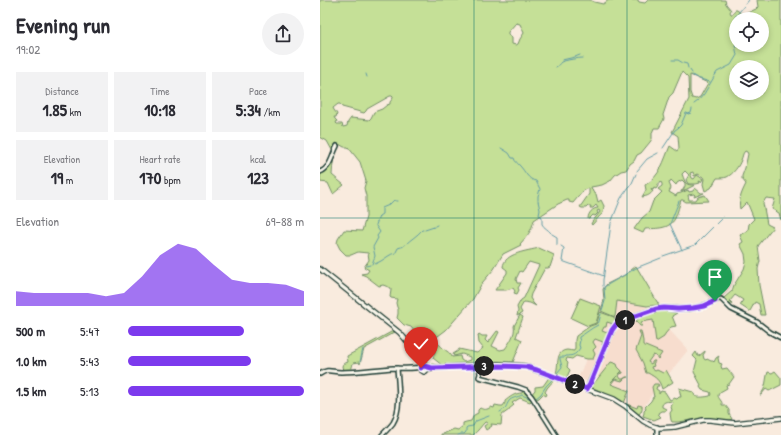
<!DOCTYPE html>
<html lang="en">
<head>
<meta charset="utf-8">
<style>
	:root { --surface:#fff; --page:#f2f2f3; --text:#2b2b33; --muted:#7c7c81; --accent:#7c3aed }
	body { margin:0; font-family:"Patrick Hand",sans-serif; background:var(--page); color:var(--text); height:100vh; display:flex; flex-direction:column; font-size:15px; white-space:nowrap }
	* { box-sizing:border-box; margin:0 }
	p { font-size:13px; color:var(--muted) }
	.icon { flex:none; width:22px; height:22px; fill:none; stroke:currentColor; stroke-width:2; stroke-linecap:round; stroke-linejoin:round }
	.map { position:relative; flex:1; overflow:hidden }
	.details { display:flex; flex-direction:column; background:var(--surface); width:320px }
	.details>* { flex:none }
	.controls { position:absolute; left:409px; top:12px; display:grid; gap:8px }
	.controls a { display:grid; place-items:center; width:40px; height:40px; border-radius:50%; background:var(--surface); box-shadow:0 2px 6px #0003; font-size:20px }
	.pin { position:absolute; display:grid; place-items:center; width:34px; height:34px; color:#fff; margin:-41px -17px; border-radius:50% 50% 50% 0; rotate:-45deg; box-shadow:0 0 4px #0007 }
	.pin .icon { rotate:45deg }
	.km { position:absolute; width:20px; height:20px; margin:-10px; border-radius:50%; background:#222; color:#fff; font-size:11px; line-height:20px; text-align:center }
	.round { display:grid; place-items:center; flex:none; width:42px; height:42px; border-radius:21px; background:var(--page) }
	.head { display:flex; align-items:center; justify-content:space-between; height:68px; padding:0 16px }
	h1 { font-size:22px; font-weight:700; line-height:30px }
	.metrics { display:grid; grid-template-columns:repeat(3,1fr); gap:6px; height:68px; padding:4px 16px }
	.metrics div { display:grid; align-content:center; border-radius:0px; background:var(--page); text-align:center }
	.metrics b { font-size:17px; font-weight:700 }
	.metrics small { font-size:11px; font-weight:400 }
	.metrics p { font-size:11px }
	.chart { height:112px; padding:8px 16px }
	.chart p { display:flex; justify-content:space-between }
	.chart svg { width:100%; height:72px; margin-top:4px; fill:var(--accent); opacity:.7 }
	ul { padding:0 16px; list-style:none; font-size:13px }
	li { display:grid; grid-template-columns:64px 48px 1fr; align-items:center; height:30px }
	li i { height:10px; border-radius:5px; background:var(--accent) }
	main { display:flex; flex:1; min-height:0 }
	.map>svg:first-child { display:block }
	.built { fill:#f7ddce }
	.green { fill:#c5e097; stroke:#728e66; fill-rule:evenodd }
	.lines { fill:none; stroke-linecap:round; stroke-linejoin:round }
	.stream { stroke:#639ca6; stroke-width:1 }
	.tertiary-casing { stroke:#1f3d34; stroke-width:6 }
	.secondary-casing { stroke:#1f3d34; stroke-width:6 }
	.tertiary { stroke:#fbf7ec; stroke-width:3 }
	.secondary { stroke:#fbf7ec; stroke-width:3.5 }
	.route-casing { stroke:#fff; stroke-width:8 }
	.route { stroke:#7c3aed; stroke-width:5 }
	.grid { fill:none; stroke:#0f766e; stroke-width:1; stroke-opacity:0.55 }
</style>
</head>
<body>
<main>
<section class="details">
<div class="head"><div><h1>Evening run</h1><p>19:02</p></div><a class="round"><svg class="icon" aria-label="share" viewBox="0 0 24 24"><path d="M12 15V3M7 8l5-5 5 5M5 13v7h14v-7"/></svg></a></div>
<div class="metrics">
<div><p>Distance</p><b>1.85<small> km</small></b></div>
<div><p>Time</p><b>10:18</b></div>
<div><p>Pace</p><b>5:34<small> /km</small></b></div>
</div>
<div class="metrics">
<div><p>Elevation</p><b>19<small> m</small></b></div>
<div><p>Heart rate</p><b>170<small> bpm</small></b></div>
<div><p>kcal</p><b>123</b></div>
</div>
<div class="chart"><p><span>Elevation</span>69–88 m</p>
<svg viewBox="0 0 160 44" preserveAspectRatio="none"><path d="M0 44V35L10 36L20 36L30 36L40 36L50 38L60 36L70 26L80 13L90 6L100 9L110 19L120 28L130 30L140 30L150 31L160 35V44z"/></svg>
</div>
<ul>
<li><b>500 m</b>5:47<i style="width:66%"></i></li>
<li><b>1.0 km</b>5:43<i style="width:70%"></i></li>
<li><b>1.5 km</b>5:13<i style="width:100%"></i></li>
</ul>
</section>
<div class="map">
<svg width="461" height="435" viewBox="0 0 461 435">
	<rect width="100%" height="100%" fill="#f9ebde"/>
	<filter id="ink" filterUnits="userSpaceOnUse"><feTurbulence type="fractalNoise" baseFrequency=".025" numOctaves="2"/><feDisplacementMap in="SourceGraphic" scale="8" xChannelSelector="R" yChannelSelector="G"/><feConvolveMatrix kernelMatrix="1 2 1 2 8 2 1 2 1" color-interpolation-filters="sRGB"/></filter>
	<g filter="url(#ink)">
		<path class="built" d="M260,297l22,9 -1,5 14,5 2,-15 30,5 41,44 -37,46 -12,19 -2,1 -22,-16 -28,-11 2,-7 -11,-4 20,-47 -27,-13z"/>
		<path class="green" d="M0,0h270l4,2 9,2 6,-4h29l1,2 6,1 3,-3h77l1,4 5,6 -1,2 1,2h2l2,-4h2l6,5 13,-6 2,-2 -1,-7h24v220l-2,-7 -7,-4 3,-10 -9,-1 -3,5 4,21 6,3 -15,19 2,15 -2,8 1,16 6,30h-4l-2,-11 -4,-2 -5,9h-1l-9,-6 3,-5 -8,-5 -5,6 2,2 -2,3 -5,-5 2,4 -5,-7 -2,-1h2l2,1 8,-7 2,-6 10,-16 2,-7 -1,-8 -5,-10 3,-2 -3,-7 8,-5 1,-6 5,-5 -7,-17 -7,7c-2,-9 2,-17 6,-25l-4,-5v-3l3,-8 3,-14 -1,-2 -2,-1c-3,3 -2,5 -4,9 -2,6 -8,14 -14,17 -3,1 -7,1 -10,1l-6,10 -6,3 -2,-7 1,-5 -1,-2 -5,-3 -4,2 -1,-4 -3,1 2,5 2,1 3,-4 6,4 -2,3 -2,-1 1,2 -4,1h-8l-2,-4 3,-5 -4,-4 -3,3c4,10 3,11 13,11l-14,7v-1l2,-1 2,-4v-3l-3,-3 -5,3 -1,2 -5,-5 -2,3 2,5 -2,4 7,4 1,-2 4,-1 7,-3 1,2 4,-1 2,-3 6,5h3l-10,4 1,-2 -1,-1 -6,1 1,5h7l2,-3 7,-2 4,6 -23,1 -3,-2h-2c-2,6 -3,11 -5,16 -5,14 -19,12 -31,13l-2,4 -9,-4 8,-11 7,-6 4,-11 9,-9 -4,-3 4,-3v-2l-1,-2 -3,2v2l-2,3 -2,-1 -1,2 -2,-1 1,2h1c-3,4 -5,5 -11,6l4,-7 -1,-5c15,-8 19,-25 25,-39l7,5 2,-3 -1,-12 -6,-4 17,-33 -1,-21 -6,-6 -9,21 -4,4 -6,18 1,4 -5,9h-5l-2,5v6l-2,3 -9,11 -4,2 -3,6 -4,3 -4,6 -5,1 -6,4 -5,6 -8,4 -11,2 2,5 3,2 2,8 3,-2 3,6 -1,7c-4,3 -7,8 -11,12l-1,-1 1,-2 8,-10 -1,-2 -2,1 1,2 -3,3 -2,-1 -4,4h-1c0,-6 5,-11 10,-11l-2,-3 -3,3h-3l1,-2h-3l-2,2h-4l-2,-1 9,-13v-6l-6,3 -10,12 -4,-1v-2h-2l-9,4 -24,16c-3,12 -6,15 -14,24l1,1 -18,9 -9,15 -12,14 -9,16 -27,31 -8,6 -7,2 -7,-2h-6l-3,2 -2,-3 1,-4 -3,-4 -7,-2 -7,-7 1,-4v-5l-1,-2 -1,-4 1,-4 -6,-1 -1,-1 1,-7v-2l-8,-3 -4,1 -13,-10 -5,-2 6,-1 2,-3 -5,-3 5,-7 -1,-7 -10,-1 -7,3h-5l-6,-6 -3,-6 1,-4 6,-9 18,1 4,-14v-21l-2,-8 2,-7 -6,-19 -12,-15h-4l-5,-3 -4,1c0,11 -3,20 -3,30l12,10 -11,9 -5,-11 -8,-1 1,-12 7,-7 5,-11 -6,-11 -7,-4zM416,19h26v26h-26zM196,23l4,1 4,9 -4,6 -2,5 -2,1 -4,-1v-6l-4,-3v-3zM416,67h26v26h-26zM370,75l18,8 -8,14 -4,2 -4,-1 -2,-6zM70,96h2l1,1v1l-3,4v2l-3,1 -5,4 -8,3 -3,6 -2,2 -18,-2 -3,4 -1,4 -4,1 -1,-3h-5l-1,-1 1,-2 -2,-2 -1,-2h2l1,-3 -3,-4 -1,-2 5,-4h2l2,3 22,6 2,-2 1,-2z
			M219,248l15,7 -4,12 -2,1h-3l-14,26 -1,4 3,5 3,3 -6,-3 -6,-1 -4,7 2,4 -5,3 1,-5 -1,-4 4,-7 3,-2 15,-33 -10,-3 -7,10 -2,-1 -4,8 1,4h4l-3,5 1,2 -2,4 -3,-1 1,-2 -2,-3 -7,2h-11l12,-17v-3l-4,-3c1,-14 25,-16 36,-19z
			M316,266l23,39 -12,1 -30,-5 -2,16 -14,-6 3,-11 -1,-11 4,-5 18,-9z
			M260,298l21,8 -5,17 -8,3 -17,-8z
			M340,310l17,3 -5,3 4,10 -5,1 -6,7 -1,3 -8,5 -3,-22 -12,2 1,4h-2l-4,-5 4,-4z
			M280,312l14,5 2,4 -3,3 -6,-2 -1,5h-2l-2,4 5,2 1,-2h1l-6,15 -1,-1 1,-3 -8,-3 -2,3 3,5 -3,3 2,4 -2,5h-6l-11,-3 -4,3 -5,-1 -1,3 2,2 -1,4 3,3 -4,9 -9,-3 1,-2 -2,-1c3,-8 -1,-22 11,-23 2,0 5,1 7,1l1,-3v-8l1,-4 14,-10 6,-2 1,-2z
			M200,315l3,2 -1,3 -6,17 6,3 -9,22 -82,5 -7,-4 -8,-13 6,8 8,6 1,3 1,-3 11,2 -10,-8 2,-6 -1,-9 2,-1c4,2 4,4 7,6 4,4 7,4 9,9l8,-1 1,4 3,2 6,-2v-3l-8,-3 -8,2 -1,-2 5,-3 1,-2 18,4 6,-5 -4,-5 -1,-8 1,-1 3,2h5l-2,4 3,3 9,-12 2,1 -7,14 8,4 5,-1c4,-6 11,-15 9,-23z
			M73,331l2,1 -31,17 -4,15 -1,-2 -6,1 -2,8h-8l-1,-5 1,-2 5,-2 -1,-6z
			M319,331h2l2,10v4l19,8 -4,6 -2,-3 -3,-1 -5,7 3,2 2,-3h2l-2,3 1,1 -1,2 -1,-1 -1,2 4,3 2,-1 6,3 3,-3 7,12 -11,7c-3,-10 -6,-11 -14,-16h-2l-3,-10 -7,-13 5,-14z
			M385,351v1l-2,3 1,4 2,1 1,-1 4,2h2l1,1 2,-4 3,-2 -1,2 1,5 3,1 -1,2 1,3 5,-1 7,9 -5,7 -3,1 1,3 -7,4 -2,3c0,4 5,6 4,10h3l4,5v4l3,5 -2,1 -24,-2 -28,4h-6l-1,-2 -1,-7 2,-3 -1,-3 2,-5h-1c-4,-1 -8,-1 -10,3v2l4,2 -1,2h-4l-3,2 1,2 2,2 -7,3 -11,-4 1,-3v-2l2,-2 -1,-2 6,-6 2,-4h1l-2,-10 2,-3h4l1,2h-2l-1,3 3,2v3l2,-3 4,1 5,8 4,-2 3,1 2,-2h2l-2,-9 14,4 2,4c4,2 10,1 15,0l1,-2 -1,-2 -8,-2 -2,-3 1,-2 -7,-13 3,-12 -4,-4 3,-4 2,4h1z
			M291,362l6,2 1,3 4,4 -11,11 10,-10h2v1l-3,1 -1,2 2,3h2l3,-2h2l-3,1 -3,3 -7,-2 -4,5 18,7 -5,12 13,5 1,-3 4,1c1,3 -2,8 -5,10l-31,-21v-1l-4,-2v-1h-2l-9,-4z
			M455,371l6,7v7l-12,6 -3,-2 -5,6h-1c7,-7 5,-15 8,-23l4,1z
			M230,376l5,2c-2,5 -8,8 -10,14l2,2 -1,2 -3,-2 -4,4 -4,2 -4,-5 4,-5v-3l8,-1z
			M203,391l4,2 5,7 -2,2 -10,-4 -8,5 2,2 -5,4v1l-7,5 -1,10 -10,-1 1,2 -6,4 -2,-4 4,-3 -3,-1c-4,4 -7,9 -12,13h-32v-1h2l11,-5 4,1 5,-4v-3l3,-1 5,-1 3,-6 4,-2v-3l2,-2c4,2 7,2 11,-1l3,1 1,-3 5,1h3l2,-3v-2c5,-4 10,-8 17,-8z"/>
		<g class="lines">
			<path class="stream" d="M412,35l-1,-3 4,-10v-5l14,-17
				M413,37l3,4
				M242,60l13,-3 5,-2
				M352,60h6l5,3 4,1 1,4
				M236,67c2,-1 3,-3 5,-5 5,-2 17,-4 22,-4
				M370,70l2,3
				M46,74l1,3
				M372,75l5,3 13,4
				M374,104l4,-3 6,-7 13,-22 14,-7 6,-10 -2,-10 1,-1
				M181,148l8,5 3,5h2c1,4 3,4 6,8 5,5 8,14 16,15l4,8 -2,7v4
				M343,148l12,-18 3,-2 3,-3 5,-12h1l1,1 3,-1 1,-4
				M317,171l10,-12 11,-6
				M218,201l2,9 -1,5 3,2v7c2,4 6,5 9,9
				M359,201l-9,23 12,26
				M291,223l10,-25 11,-15 4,-9
				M56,225l3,-9 3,-2v-6l7,-3 5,-5 2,1h2
				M115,226l2,-1
				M105,230l9,-3
				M232,234l5,3v8
				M86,244c5,-5 11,-8 16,-14h1
				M241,246l3,2 -2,13 42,15
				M82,247l3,-2
				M76,252l2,-4 3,-1
				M343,256l32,-11 28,-28
				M52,264l3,-8 -2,-9 5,-9 -1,-2 3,-4 -4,-6
				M55,264c2,-1 4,-2 6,-3 5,-3 9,-7 14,-8
				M46,266l4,-1
				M283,286v-6l8,-56
				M282,310l3,-9 -1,-14 32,-19 25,-10
				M40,362l3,-13
				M237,373l5,-6 -2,-8v-2h5l1,-1c8,0 10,-2 14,-8l-1,-3 1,-5 -1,-1v-2c6,-3 12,-9 19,-12l3,-11
				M215,399l6,-5 5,-8 8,-8
				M180,412c8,-5 5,-5 9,-11 2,-3 9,-4 13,-6l9,4
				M138,435l3,-1h3l2,-2v-4l1,-1 6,-1 3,-5 13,-5"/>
			<g class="tertiary-casing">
				<path id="tertiary" d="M0,172c11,-4 12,-17 17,-26
					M159,365l1,9 -1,3 39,10 8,3 6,7 24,38
					M0,374c9,-6 11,-2 21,-2 17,0 35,-3 52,-4 10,0 19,1 28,-1
					M267,389l2,-4 25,-59c6,-6 42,-18 50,-18 10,0 19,2 29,0 9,-1 17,-5 26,-9h2l10,10 26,13 13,10 11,6
					M337,427v8
					M62,435c4,-4 8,-8 11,-12 9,-15 5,-39 4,-55"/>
			</g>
			<g class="secondary-casing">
				<path id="secondary" d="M0,269l80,64 13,15 8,13 4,5
					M105,366h-3l-1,4 3,2 2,-1 1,-2 5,-1 66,-4 27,2 89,33 11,7 18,15 7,4 9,3 16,-1 28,-7h7l25,3 46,-5"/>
			</g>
			<use href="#tertiary" class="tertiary"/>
			<use href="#secondary" class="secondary"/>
		</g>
	</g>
	<g class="lines" filter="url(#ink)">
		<g class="route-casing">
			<path id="route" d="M101,368l1,-2h2l8,2 68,-2 26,1 11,3 50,19 3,-5 22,-54 6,-8 38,-13 8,-1 14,1 15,-1 11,-2 11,-5"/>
		</g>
		<use href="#route" class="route"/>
	</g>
	<path class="grid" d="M154,0v435M307,0v435M0,218h461"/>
</svg>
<div class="controls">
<a><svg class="icon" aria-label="locate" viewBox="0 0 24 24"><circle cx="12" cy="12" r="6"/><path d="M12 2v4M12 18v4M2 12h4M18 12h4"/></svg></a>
<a><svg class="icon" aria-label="layers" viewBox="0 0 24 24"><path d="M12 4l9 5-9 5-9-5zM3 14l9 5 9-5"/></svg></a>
</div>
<div class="pin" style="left:395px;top:301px;background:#1e9e55"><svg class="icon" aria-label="arrive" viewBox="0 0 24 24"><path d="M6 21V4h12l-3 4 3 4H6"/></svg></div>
<div class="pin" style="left:101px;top:368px;background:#d93025"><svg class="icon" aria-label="check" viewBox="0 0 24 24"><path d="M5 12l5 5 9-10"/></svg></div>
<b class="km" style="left:305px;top:320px">1</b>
<b class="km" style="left:255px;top:384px">2</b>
<b class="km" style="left:164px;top:366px">3</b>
</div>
</main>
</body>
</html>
